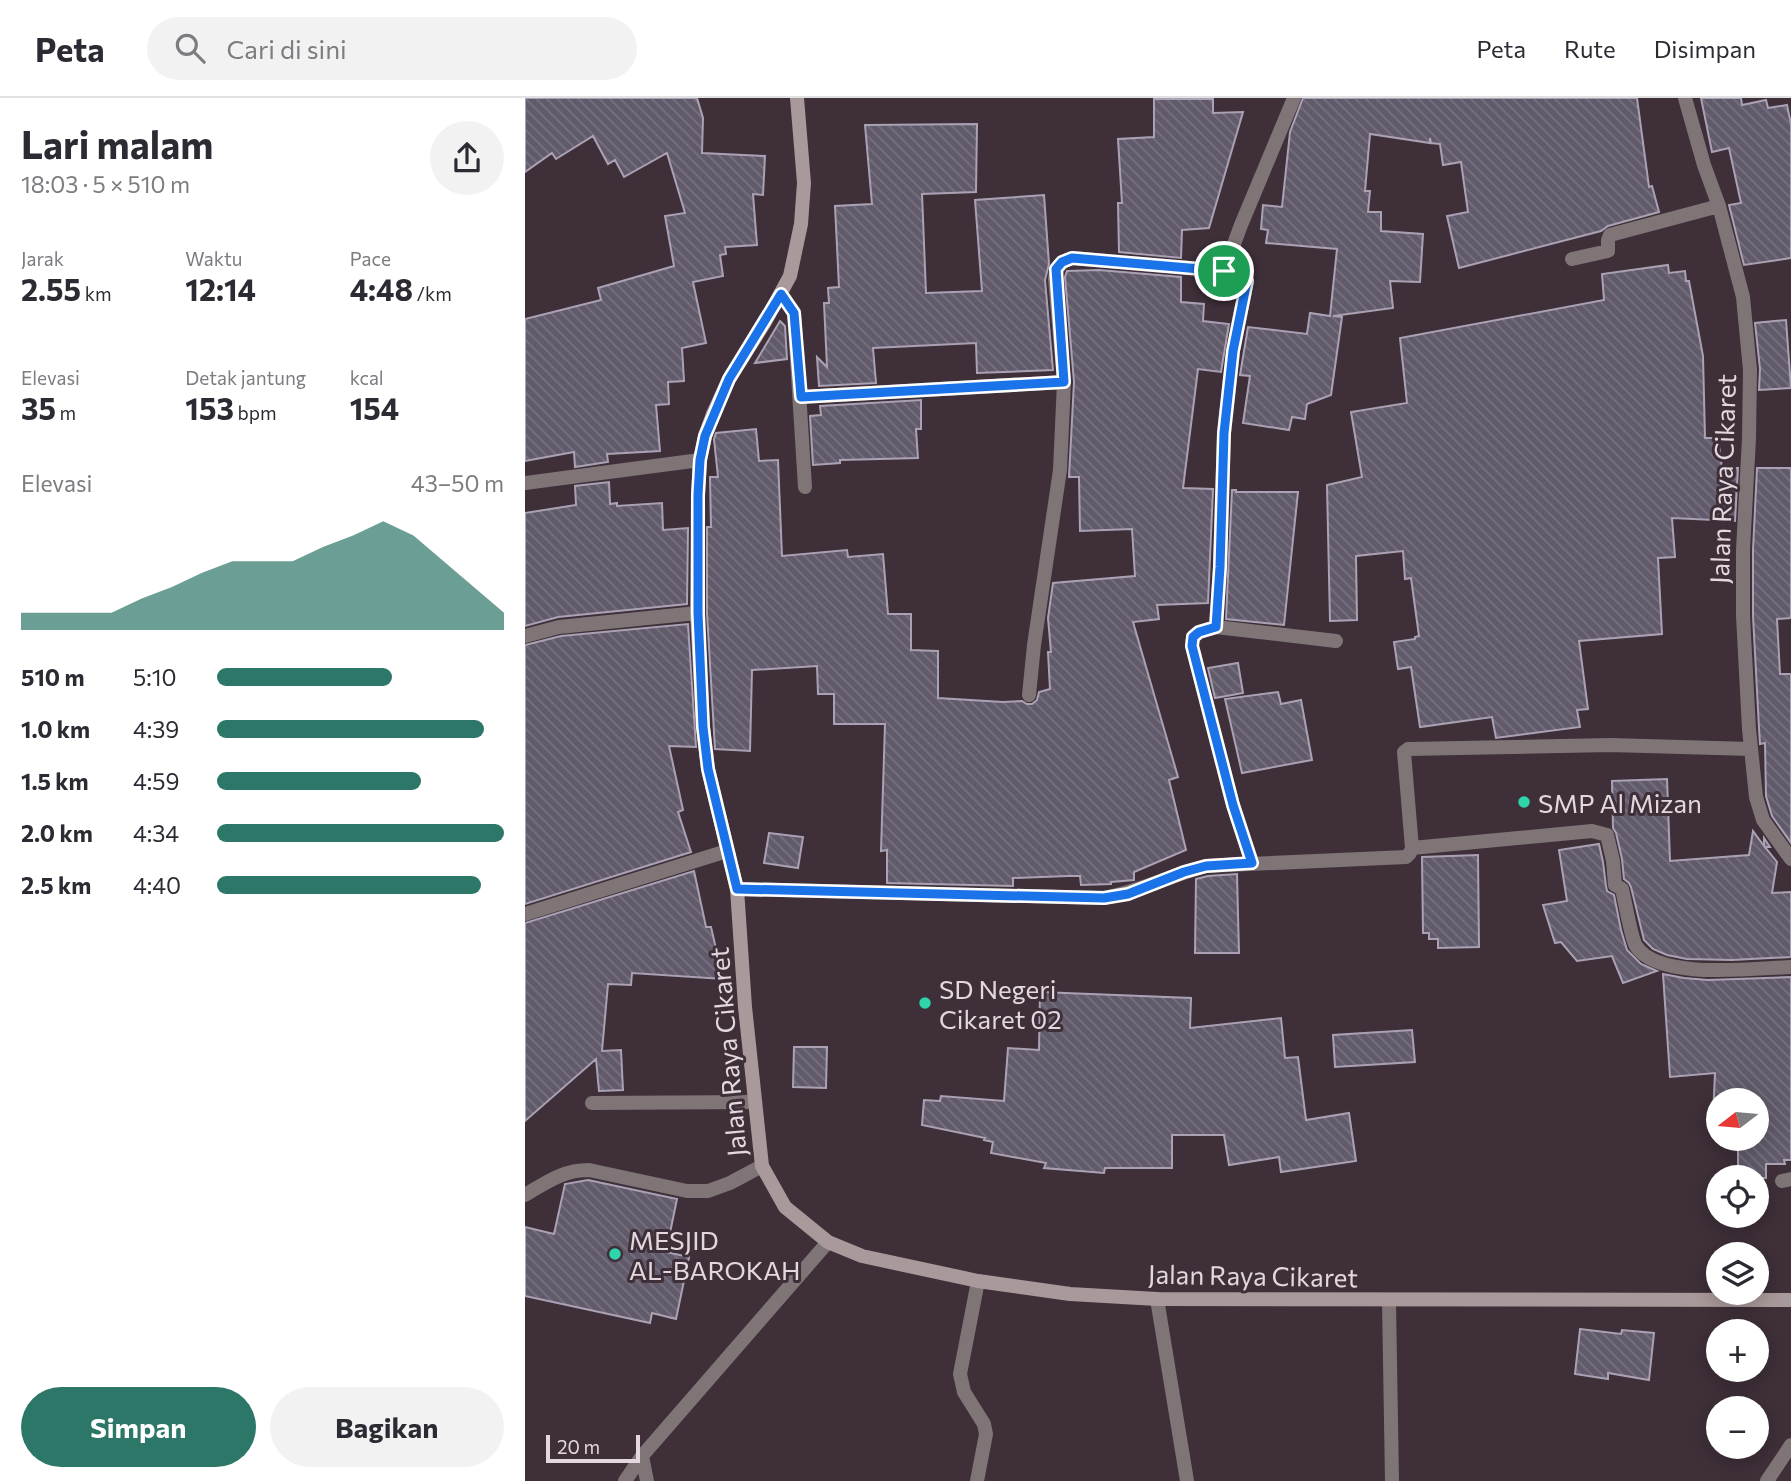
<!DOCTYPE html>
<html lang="id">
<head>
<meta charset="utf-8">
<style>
	:root { --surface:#fff; --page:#f2f2f3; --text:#2b2b33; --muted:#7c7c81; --line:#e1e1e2; --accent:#2d7769 }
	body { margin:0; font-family:Commissioner,sans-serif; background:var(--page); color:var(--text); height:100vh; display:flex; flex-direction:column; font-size:26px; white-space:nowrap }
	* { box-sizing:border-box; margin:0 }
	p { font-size:23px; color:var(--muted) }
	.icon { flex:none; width:38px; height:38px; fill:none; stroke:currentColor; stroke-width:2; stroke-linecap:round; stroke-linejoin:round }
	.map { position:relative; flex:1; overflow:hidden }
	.details { display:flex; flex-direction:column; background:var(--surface); width:525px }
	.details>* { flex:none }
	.needle { width:46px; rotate:254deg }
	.buttons { position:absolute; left:1181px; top:990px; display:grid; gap:14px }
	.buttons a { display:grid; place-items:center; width:63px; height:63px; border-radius:50%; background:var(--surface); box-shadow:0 4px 18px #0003; font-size:35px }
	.scale { position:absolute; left:21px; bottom:18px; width:94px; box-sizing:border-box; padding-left:7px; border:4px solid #e2d8de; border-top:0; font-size:19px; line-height:24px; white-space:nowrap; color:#e2d8de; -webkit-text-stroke:5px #3e2f39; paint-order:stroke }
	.pin { position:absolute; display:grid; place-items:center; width:60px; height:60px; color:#fff; margin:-30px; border:4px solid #fff; border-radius:50%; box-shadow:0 2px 7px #0007 }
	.round { display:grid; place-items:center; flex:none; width:74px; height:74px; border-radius:37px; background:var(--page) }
	.headline { display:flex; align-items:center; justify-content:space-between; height:119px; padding:0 21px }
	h1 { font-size:38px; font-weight:700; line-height:52px }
	.metrics { display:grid; grid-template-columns:repeat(3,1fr); gap:10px; height:119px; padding:7px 21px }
	.metrics div { display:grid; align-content:center }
	.metrics b { font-size:30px; font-weight:700 }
	.metrics small { font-size:19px; font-weight:400 }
	.metrics p { font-size:19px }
	.chart { height:196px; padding:14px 21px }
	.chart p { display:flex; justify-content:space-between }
	.chart svg { width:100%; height:126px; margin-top:7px; fill:var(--accent); opacity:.7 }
	.cta { display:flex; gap:14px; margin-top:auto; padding:14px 21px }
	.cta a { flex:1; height:80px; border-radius:42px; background:var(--accent); color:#fff; font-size:28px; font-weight:700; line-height:80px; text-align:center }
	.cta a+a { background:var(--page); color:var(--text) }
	ul { padding:0 21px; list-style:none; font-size:23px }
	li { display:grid; grid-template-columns:112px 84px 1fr; align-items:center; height:52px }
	li i { height:18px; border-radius:9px; background:var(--accent) }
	header { display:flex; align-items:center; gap:42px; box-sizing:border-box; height:98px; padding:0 35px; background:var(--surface); border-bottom:2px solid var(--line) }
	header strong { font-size:33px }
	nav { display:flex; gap:38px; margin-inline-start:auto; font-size:24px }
	.search { width:490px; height:63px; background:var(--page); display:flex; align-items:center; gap:18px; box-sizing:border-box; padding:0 24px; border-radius:38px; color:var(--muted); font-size:26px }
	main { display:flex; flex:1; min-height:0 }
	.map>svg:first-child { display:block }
	.building { fill:url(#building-back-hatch); stroke:#aaa2b4; stroke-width:2 }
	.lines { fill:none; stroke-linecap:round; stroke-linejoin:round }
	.lane { stroke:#7f7576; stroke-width:14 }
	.street { stroke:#7f7576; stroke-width:14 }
	.secondary { stroke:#a9999a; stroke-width:14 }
	.route-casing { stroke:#fff; stroke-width:14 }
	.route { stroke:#1a73e8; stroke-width:9 }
	.poi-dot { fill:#2fd4aa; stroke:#3e2f39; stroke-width:2.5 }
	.labels { text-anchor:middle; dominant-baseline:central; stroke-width:6; stroke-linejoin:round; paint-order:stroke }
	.street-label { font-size:26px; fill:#e2d8de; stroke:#3e2f39 }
	.poi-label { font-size:26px; fill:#e2d8de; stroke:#3e2f39; text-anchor:start }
</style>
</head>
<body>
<header>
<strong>Peta</strong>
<div class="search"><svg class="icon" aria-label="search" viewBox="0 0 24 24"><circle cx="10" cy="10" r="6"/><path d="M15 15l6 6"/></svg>Cari di sini</div>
<nav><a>Peta</a><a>Rute</a><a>Disimpan</a></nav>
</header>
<main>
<section class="details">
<div class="headline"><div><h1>Lari malam</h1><p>18:03 · 5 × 510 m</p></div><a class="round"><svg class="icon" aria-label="share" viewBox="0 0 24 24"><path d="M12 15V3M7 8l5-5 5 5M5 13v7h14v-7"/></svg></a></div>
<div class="metrics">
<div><p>Jarak</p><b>2.55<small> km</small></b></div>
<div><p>Waktu</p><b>12:14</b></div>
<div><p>Pace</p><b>4:48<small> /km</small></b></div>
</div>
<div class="metrics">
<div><p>Elevasi</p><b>35<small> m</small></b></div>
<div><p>Detak jantung</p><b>153<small> bpm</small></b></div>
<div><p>kcal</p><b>154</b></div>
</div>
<div class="chart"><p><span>Elevasi</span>43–50 m</p>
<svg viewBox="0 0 160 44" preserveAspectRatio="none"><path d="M0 44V38L10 38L20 38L30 38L40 33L50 29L60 24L70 20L80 20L90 20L100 15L110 11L120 6L130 11L140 20L150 29L160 38V44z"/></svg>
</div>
<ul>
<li><b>510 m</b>5:10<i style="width:61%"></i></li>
<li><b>1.0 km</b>4:39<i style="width:93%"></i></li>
<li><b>1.5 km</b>4:59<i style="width:71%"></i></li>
<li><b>2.0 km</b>4:34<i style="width:100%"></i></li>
<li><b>2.5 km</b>4:40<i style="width:92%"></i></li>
</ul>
<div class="cta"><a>Simpan</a><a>Bagikan</a></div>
</section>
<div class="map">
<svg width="1266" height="1383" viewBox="0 0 1266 1383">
	<defs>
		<pattern id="building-back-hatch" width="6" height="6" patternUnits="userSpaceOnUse" patternTransform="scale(1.75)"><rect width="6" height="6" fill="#615a6a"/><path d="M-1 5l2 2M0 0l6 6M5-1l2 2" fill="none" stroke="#77717f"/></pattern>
	</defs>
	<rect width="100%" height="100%" fill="#3e2f39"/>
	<path class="building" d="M0,0h172l6,20 -1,35 63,3 -2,39 -10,-1 4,51 -32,2 1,7 -6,1 3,21 -30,6 13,61 -24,5 2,33 -16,1 1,22 -13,1 4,46 -53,3 1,8 -33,5 -1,-15 -49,9v-142l76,-19 -3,-12 76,-22 -9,-50 20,-3 -18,-60 -43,24 -9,-17 -7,4 -15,-28 -37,23 -4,-6 -27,19z
		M778,0h334l12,89 3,-1 7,26 -51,14 -7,5 -142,37 -12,-52 21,-4 -7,-50 -18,3 -3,-21 -9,-1 -1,-5v5l-60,-9 -5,57h5l-2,21h13v19l42,3 -3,48 -30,-1 3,27 -60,8 9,1 -11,78 -24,9 -2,15 -13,-2 -3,13 -46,-7 7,-47 -10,-1 8,-48 59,7 3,-21 20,3 7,-67 -71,-6 2,-13 -7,-1 2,-24 19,2 8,-75z
		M1176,0h40l1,7 24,-5 2,8 19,-3 4,19v134l-47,7 -15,-60 12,-2 -12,-55 -17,4z
		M629,1h59v14l30,-1 -34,116 -27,2 -1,28 -62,-6 -1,-49h4l-4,-64 36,-2z
		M452,26l-1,68 -54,2 4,99 56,-2 -7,-91 69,-5 5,69 -4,16 8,90 -76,3 -1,-30 -103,5 3,35 -57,3 -2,-29 10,10 -3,-64h5l-1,-15 11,-1 -4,-81 37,-2 -7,-79z
		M1143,167l1,8 16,-2 1,10h3l14,75 2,82h13l4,30h16l-3,53 -63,-3 3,39 -17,1 4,76 -83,7 9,68 -11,1 3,17 -84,11 -4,-21 -72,10 -9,-60 -13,2 -4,-27 21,-3v-2l4,-1 -8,-58 -6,1 -2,-28 -47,5 1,64 -27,1 -3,-136 35,-8 -11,-65 56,-9 -7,-65 204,-38 -2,-26z
		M574,172l82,7v25l23,2 -1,17 26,3 -8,48 -23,-3 -15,119 30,1 -5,114 -51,2 2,14 -26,3 45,155 -9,3 17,70 -52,22v8l-23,2v2l-30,1 -1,-9h-12l-55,2v8l-126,-3v-33l-6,1 4,-127h-51v-30h-16l-1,-28 -65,4 -2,81 -35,-2 -8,-136v-86h4l-1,-50h8l-4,-38 2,-6 40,-4 3,32 19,-1 4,96 65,-6 1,7 35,-3 5,60h23v36l27,1v47l65,4 19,-1 5,3h5l5,-4 2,-8 11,-3 -2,-37h3l-3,-34 5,-35 82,-7 -3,-47 -52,2 -1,-54h-10l5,-95 -9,-105 2,-6z
		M1261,222l5,68 -32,2 1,-21 -5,-46z
		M255,223l5,5 2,33 -32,4z
		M396,302v29h-5l2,29 -78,2v3l-27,2 -3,-49 11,-1 -1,-9z
		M1232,370h34v150l-14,1 3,55h11v169l-19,-27 -6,-20 -1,-53 -5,1 -1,-16 -6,-112v-66z
		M84,384l1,22 7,-1v3l45,-3 1,27 25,-2 -1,76 -129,13 -33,9v-113l51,-8 -1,-19z
		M707,392h4v2h62l-14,133 -58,-6z
		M163,526l8,123 -27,-1 14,64 -5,2 13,40 -166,52v-259l36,-9z
		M713,565l5,30 -28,5 -7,-30z
		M753,594l3,12 20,-4 11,60 -70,13 -17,-74z
		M1142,681l3,82 79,-6 4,-24 11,15v-8l6,9h-5l12,15 -5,31 19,-1v65l-59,3 -45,-1 -20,-4 -14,-6 -9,-9 -13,-53 -2,-4 -5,-4 -2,-20 -6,-26 -3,-5 -1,-47z
		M244,735l34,4 -5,31 -34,-5z
		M1074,746l4,18 3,24 1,5 7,4 7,35 6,20 14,14 16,7 -34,12 -11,-27 -35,5 -16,-19 -6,1 -12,-38 24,-4 -8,-51z
		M953,757l1,92 -41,1v-9h-9v-6h-6l-1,-76z
		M169,773l12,56h5l12,52 -91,-6 -1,12 -23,-1 -6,67 19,-1 2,40 -24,1 -3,-32 -71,62v-198z
		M712,776l2,79h-44l1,-74 12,-3z
		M1138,876l21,4 24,2 83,-3v183h-7l1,4h-19v14h-28v-35l-13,1v-5h32v-38h-38v15h-6l2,-43 -45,4z
		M515,894l151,6 -1,30 91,-10 4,40 13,-1 8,63 43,-7 7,48 -75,11 -2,-15 -50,8 -5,-30h-52v33h-67l-1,5 -60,-5 2,-5 -55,-10 2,-11 -9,-2 1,-2 -63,-13 2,-25 16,1 1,-5 63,5 4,-53 31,2z
		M887,932l3,32 -80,5 -2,-32z
		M269,949h33l-1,41 -33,-1z
		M63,1082l89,19 -11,53 23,5 -13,62 -24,-6 -2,10 -125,-27v-69l29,7 11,-50z
		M1055,1231l41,5 1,-4 32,3 -5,47 -41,-7v6l-33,-5z"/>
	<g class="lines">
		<path class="lane" d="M0,1097c22,-13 38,-25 64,-25l98,21h21l22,-8 32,-17"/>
		<path class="street" d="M1160,0l19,67 15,41 24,91 7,73 -1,68 -6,112v66l6,113 7,68 7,23 28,39
			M1047,161l36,-8v-11l2,-5 109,-29
			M699,173l17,-46 53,-127
			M256,196l13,18 11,175
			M276,299l263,-15
			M0,385l175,-23
			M0,538l34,-9 138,-14
			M504,597l5,-50 26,-175 4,-88 -9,-103c1,-12 5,-17 17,-21l152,13 18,4 5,6 -14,70 -9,82 -4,134 -4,60
			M887,750l180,-17 15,4 6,26 2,24 7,4c3,12 9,49 14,57 22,35 119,22 155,21
			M727,765l-19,-58 -41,-159 1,-9 6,-5 17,-5 120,14
			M212,791l367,9c36,-7 68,-23 102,-32l200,-9 4,-4 2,-5 -8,-96 4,-3 202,-4 141,4
			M0,816l202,-63
			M67,1005l162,-1
			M1257,1083l9,-2
			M632,1201l30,182
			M864,1203l3,180
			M117,1358l5,25
			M100,1383l17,-25 186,-214
			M452,1383l9,-47 -2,-10 -20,-32 -4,-18 18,-93
			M1242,1383l24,-36"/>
		<path class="secondary" d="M272,0l7,85 -3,41 -11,52 -25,46 -36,57 -16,35 -8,22 -5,24 -2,35 -1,118 6,114 5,42 29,120 8,118 17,159 23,41 43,35 34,14 116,25 92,13 87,5 634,1"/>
	</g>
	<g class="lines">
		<g class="route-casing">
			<path id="route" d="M547,160l152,13 18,4 5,6 -14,70 -9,82 -4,134 -4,60 -17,5 -6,5 -1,9 41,159 19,58 -46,3 -22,6 -56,22 -24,4 -367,-9 -29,-120 -5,-42 -5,-114v-118l2,-35 5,-24 24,-57 52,-85 13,19 7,84 263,-15 -8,-113 6,-7z"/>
		</g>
		<use href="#route" class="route"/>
	</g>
	<g class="poi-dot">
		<circle cx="999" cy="704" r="7"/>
		<circle cx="400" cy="905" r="7"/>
		<circle cx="90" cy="1156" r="7"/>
	</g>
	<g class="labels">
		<g class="street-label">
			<text transform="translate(1197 381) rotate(-88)">Jalan Raya Cikaret</text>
			<text transform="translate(202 954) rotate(-95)">Jalan Raya Cikaret</text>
			<text transform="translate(728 1177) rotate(1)">Jalan Raya Cikaret</text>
		</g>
		<g class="poi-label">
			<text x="1013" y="704">SMP Al Mizan</text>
			<text x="414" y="890">SD Negeri<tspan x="414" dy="30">Cikaret 02</tspan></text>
			<text x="104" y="1141">MESJID<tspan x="104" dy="30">AL-BAROKAH</tspan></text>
		</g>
	</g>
</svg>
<div class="buttons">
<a><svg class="needle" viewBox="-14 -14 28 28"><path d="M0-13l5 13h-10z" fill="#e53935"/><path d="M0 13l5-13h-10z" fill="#7c7c81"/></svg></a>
<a><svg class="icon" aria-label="locate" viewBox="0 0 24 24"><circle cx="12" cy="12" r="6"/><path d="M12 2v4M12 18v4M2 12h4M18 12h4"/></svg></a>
<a><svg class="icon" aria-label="layers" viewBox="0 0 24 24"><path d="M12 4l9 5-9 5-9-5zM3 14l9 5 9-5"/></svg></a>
<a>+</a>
<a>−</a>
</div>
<div class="scale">20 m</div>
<div class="pin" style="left:699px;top:173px;background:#1e9e55"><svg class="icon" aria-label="arrive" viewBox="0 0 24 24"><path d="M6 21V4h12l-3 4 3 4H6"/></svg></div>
</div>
</main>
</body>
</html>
